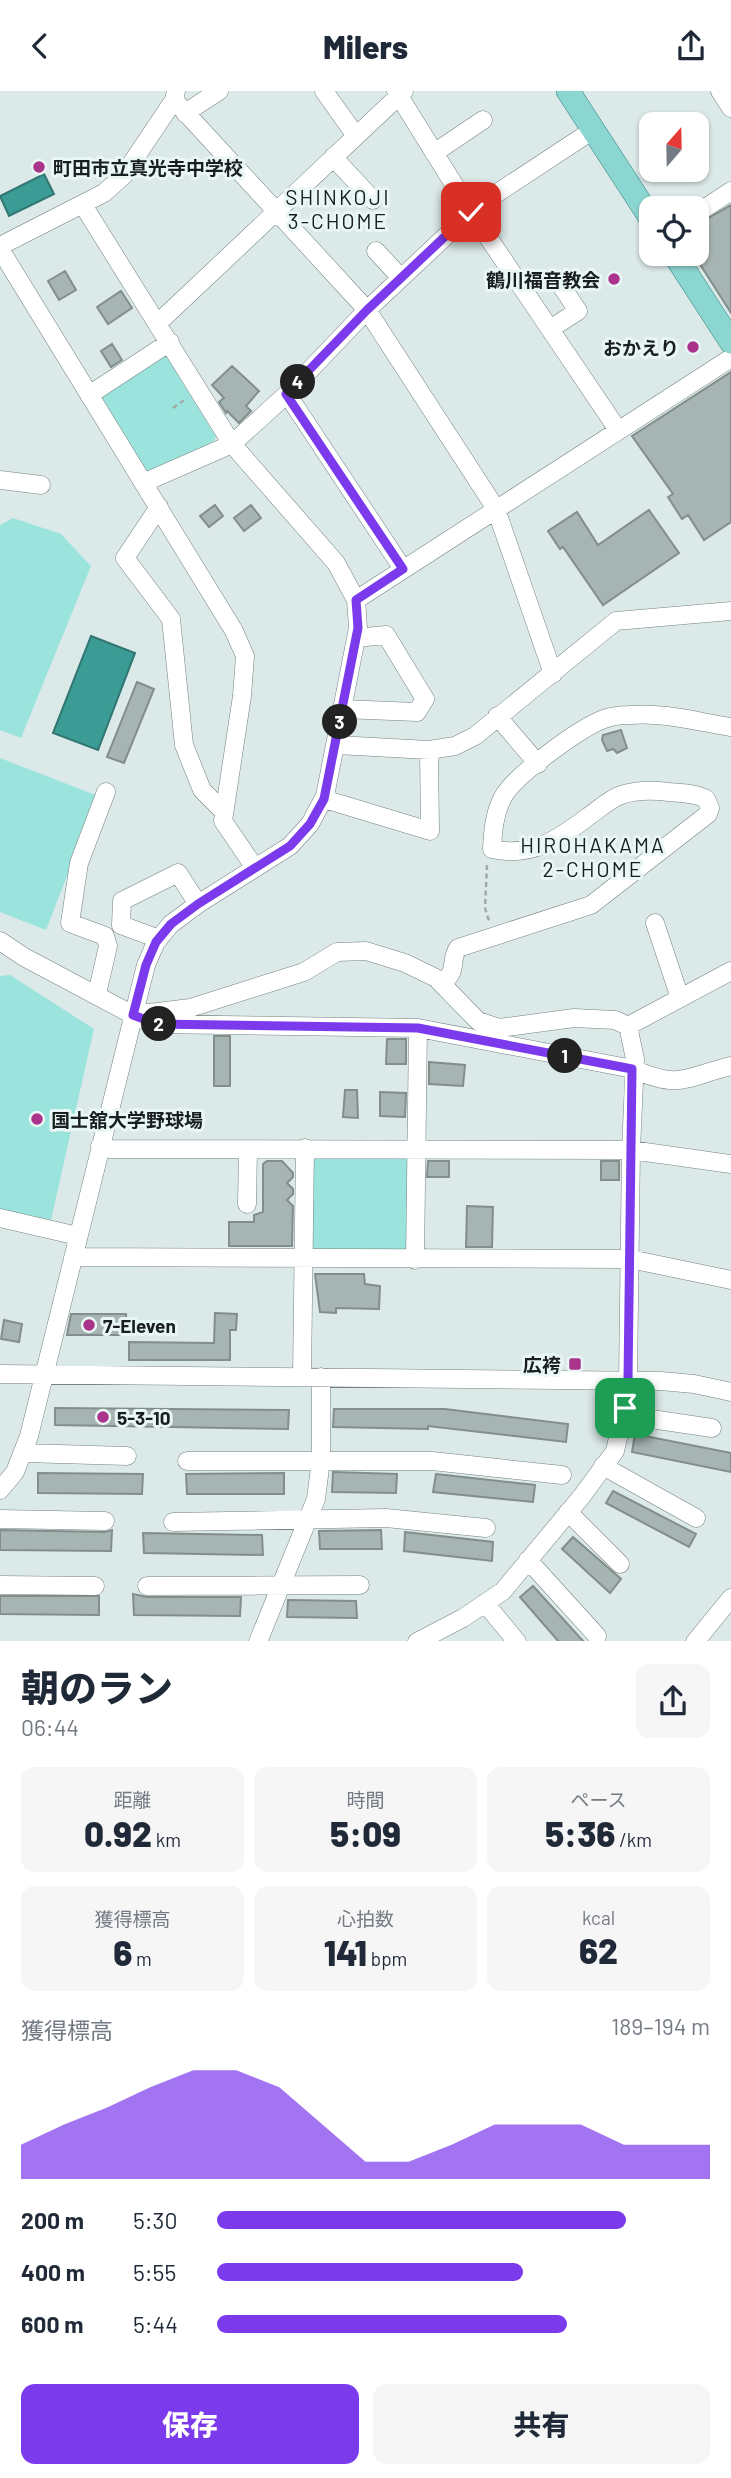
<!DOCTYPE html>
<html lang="ja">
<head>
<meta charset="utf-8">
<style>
	:root { --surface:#fff; --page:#f6f6f7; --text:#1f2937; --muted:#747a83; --accent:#7c3aed }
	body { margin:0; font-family:Barlow,"Noto Sans JP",sans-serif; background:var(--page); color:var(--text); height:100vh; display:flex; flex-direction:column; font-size:26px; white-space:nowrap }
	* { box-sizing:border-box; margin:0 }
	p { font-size:23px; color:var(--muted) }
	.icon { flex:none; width:38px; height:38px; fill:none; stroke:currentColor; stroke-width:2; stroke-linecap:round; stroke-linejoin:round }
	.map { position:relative; height:1550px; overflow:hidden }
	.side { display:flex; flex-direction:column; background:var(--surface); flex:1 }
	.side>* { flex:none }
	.needle { width:46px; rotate:20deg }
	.tools { position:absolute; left:639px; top:21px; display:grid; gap:14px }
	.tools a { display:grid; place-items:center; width:70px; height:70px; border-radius:14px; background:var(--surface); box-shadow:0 2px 5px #0004; font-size:35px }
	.pin { position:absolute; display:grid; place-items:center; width:60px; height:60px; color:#fff; margin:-30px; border-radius:14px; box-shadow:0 4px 10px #0006 }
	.km { position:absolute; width:35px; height:35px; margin:-18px; border-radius:50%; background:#222; color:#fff; font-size:19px; line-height:35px; text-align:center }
	.round { display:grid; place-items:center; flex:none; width:74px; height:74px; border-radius:14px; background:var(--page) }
	.headline { display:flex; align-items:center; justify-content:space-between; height:119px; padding:0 21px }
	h1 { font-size:38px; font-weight:800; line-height:52px }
	.metrics { display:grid; grid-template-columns:repeat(3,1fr); gap:10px; height:119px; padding:7px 21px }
	.metrics div { display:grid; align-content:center; border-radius:14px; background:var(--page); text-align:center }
	.metrics b { font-size:35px; font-weight:800 }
	.metrics small { font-size:19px; font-weight:400 }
	.metrics p { font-size:19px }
	.chart { height:196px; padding:14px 21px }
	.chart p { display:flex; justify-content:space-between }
	.chart svg { width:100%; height:126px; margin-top:7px; fill:var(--accent); opacity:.7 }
	.cta { display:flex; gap:14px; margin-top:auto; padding:14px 21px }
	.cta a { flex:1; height:80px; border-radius:14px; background:var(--accent); color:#fff; font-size:28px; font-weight:800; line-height:80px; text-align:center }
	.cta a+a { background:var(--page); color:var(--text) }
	ul { padding:0 21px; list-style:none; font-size:23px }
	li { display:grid; grid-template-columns:112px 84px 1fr; align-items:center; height:52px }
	li i { height:18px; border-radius:9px; background:var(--accent) }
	header { display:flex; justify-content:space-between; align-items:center; height:91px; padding:0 21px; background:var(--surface); font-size:32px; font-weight:800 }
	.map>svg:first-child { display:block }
	.green { fill:#9be4de }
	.water { fill:#3b9c96; stroke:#317672; stroke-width:2 }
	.building { fill:#a6b4b2; stroke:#818e8c; stroke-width:2 }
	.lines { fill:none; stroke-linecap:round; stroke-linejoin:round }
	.minor-casing { stroke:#758281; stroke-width:19 }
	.major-casing { stroke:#32837f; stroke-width:24 }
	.path { stroke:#9faaa9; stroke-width:2.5; stroke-dasharray:5 3.5; stroke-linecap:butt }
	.minor { stroke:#fff; stroke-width:18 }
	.major { stroke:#8cd6d1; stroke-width:23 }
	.route-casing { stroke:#fff; stroke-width:14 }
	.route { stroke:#7c3aed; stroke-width:9 }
	.poi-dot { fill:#aa348c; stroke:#e8f6f5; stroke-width:2.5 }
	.labels { text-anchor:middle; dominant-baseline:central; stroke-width:6; stroke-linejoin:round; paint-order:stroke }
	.poi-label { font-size:19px; font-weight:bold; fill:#191e1e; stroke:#e8f6f5; text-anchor:start }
	.neighbourhood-label { font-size:21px; letter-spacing:2px; fill:#191e1e; stroke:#e8f6f5 }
</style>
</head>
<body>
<header><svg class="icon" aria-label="back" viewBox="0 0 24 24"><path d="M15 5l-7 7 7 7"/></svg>Milers<svg class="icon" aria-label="share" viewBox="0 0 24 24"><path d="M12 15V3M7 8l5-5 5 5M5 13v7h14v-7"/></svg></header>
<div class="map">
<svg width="731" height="1551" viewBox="0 0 731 1551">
	<rect width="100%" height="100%" fill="#dbe9e8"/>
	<path class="green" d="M163,260l53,86 -2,4 -65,32 -7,-2 -47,-76z
		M13,427l48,16 30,32 -70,172 -21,-8v-205z
		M0,667l98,38 -52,134 -46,-18z
		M10,884l84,54 -43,191 -51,-11v-233z
		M306,1060l108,2 -4,103 -103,-2z"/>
	<path class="water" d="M44,83l10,20 -45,22 -9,-20z
		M91,545l44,17 -37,97 -45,-17z"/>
	<path class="building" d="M731,114v108l-35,-55v-33z
		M65,180l11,19 -17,10 -11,-19z
		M121,200l11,17 -24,16 -11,-17z
		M112,253l10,16 -11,7 -10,-16z
		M232,275l27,25 -13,15 5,5 -12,12 -12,-12 -1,2 -7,-11 5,-4 -12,-13z
		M731,281v150l-27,18 -16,-25 -6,4 -14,-22 5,-3 -41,-58z
		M215,414l8,11 -14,11 -9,-11z
		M251,414l10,13 -17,13 -10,-13z
		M649,419l30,43 -76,52 -40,-58 -3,2 -12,-18 29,-19 21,33z
		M137,591l17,7 -30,74 -17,-6z
		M621,639l6,18 -10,5 -4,-4 -6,2 -5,-11 1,-5z
		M214,945h16v50h-16z
		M387,948h19v25h-20z
		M429,971l36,3 -2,21 -34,-2z
		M345,999h12l1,28 -15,-1z
		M380,1001l26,1 -1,24 -25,-1z
		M267,1070h15l11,12v4l-6,6 6,6v5l-6,6 6,6 -1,40h-63v-24h25v-7l9,-3v-48z
		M428,1070h21v16h-22z
		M601,1070h18v19h-18z
		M467,1115l26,1 -1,40h-26z
		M315,1183h49l1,10 15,2 -1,23 -43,-1v5l-16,-1z
		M215,1222l22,1 -1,16h-6v30h-101v-18l85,1z
		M71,1223h55v21h-59z
		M4,1229l18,4 -3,18 -18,-3z
		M55,1317l234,2 -1,19 -233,-4z
		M334,1318h111l123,15 -2,18 -138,-16v3l-95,-2z
		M635,1343l96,19v19l-99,-20z
		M333,1381l64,2 -1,19 -64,-1z
		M38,1382l105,1 -1,20 -104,-1z
		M284,1382v21h-97l-1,-20z
		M436,1383l99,11 -2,17 -100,-10z
		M613,1400l83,43 -7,13 -83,-44z
		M0,1439l105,2 7,-2 -1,21 -111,-1z
		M381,1439l1,19h-62l-1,-18z
		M405,1441l88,10 -1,19 -88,-10z
		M143,1442l119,2 1,20 -119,-2z
		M573,1446l48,42 -11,14 -48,-44z
		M533,1495l51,56h-25l-39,-45z
		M133,1503l14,3h94l-1,19 -106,-1z
		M0,1505h99v19l-99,-1z
		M288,1509l68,1 1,17 -70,-1z"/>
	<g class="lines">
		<g class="minor-casing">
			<path id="minor" d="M324,0l32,45
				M396,0l75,121 147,218
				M720,0l11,17
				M174,9l193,210 129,199 57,165
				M185,22l34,-22
				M434,62l49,-33
				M333,66l40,43
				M696,123l35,-23
				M0,155l104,-53 19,-17 51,-76 2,-9
				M0,158l234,382 11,25 -3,40 -19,125 32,47
				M376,160l25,27
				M158,232l246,-232
				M550,238l28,-18 -18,-27
				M287,303l116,175
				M89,304l81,-53
				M0,389l41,5
				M143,392l89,-39 55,-50 80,-84 112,-105 114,-75
				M159,416l-34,51 46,61 13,126 18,45 22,22
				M356,509l375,-242
				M342,618l75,3 8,-13 -39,-64 -30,3
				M497,625l41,48
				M337,654l92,5 26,-4 20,-10 141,-115 115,-10
				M324,708l106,32 -1,-81
				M655,832l25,75
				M159,848l-38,-14 1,-24 56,-28 20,31
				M0,850l24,16 109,58 24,9 261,4 215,41c48,21 52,8 98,-3
				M441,892c18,-11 8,-21 17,-35l133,-43 117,-91 2,-6 -4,-9c-11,-6 -25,-6 -37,-7 -16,-2 -33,-2 -48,3 -11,4 -22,14 -32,21 -30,23 -58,42 -97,33 1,-18 2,-35 11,-52 12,-22 77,-69 101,-78 8,-3 18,-4 26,-4 33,-3 68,7 101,12
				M97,903l11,-48 -3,-10 -35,-13 9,-60 27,-71
				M133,924l57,-7 114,-36 33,-20 29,-1 39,12 31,15 42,43 21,7 75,-10 41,2 13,6 7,33 -4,91 -3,230 -3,28 -10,43 -33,45 -79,95 -40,27 -46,24
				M628,935l103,-55
				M100,1055l11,3 520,1 100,14
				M247,1113l1,-54
				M0,1127l78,18
				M73,1166l557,2 101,21
				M415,1169l3,-232
				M0,1283l661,7 33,3 37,8
				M302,1286l3,-229
				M624,1324l88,13
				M24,1362l103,3
				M187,1370h245l130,14
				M603,1375l93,52
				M0,1399l15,-18 14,-36 117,-471 10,-23 15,-18 27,-20 92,-58 20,-22 15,-28 33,-168 -2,-28 -20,-37 -104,-119 -149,-239
				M568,1421l52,52
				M0,1428l105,2
				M173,1431l213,-4 100,10
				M528,1469l69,76
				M0,1494l95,1
				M147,1495l213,-1
				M485,1512l32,39
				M258,1551l58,-143 5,-39v-83
				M695,1551l36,-44"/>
		</g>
		<g class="major-casing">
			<path id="major" d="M568,0l83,128
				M674,163l57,88"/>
		</g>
		<path class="path" d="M173,317l14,-10
			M487,774l-2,43 4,13"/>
		<use href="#minor" class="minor"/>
		<use href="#major" class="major"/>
	</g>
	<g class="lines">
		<g class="route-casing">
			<path id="route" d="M471,121l-104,98 -81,84 117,175 -47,31 2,28 -34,171 -14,25 -20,22 -92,58 -27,20 -15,18 -10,23 -13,50 24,9 261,4 214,41 -4,311 -3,28"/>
		</g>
		<use href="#route" class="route"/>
	</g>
	<g class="poi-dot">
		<circle cx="39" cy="76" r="7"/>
		<circle cx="614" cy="188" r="7"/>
		<circle cx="693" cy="256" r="7"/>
		<circle cx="37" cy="1028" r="7"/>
		<circle cx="89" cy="1234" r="7"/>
		<rect x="568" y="1266" width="14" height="14" rx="3.5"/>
		<circle cx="103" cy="1326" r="7"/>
	</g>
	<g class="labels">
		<g class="poi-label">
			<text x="53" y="76">町田市立真光寺中学校</text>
			<text x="600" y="188" text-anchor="end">鶴川福音教会</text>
			<text x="679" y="256" text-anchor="end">おかえり</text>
			<text x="51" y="1028">国士舘大学野球場</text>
			<text x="103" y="1234">7-Eleven</text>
			<text x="561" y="1273" text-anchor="end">広袴</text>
			<text x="117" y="1326">5-3-10</text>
		</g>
		<g class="neighbourhood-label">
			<text x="338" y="105">SHINKOJI<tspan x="338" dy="24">3-CHOME</tspan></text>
			<text x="593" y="753">HIROHAKAMA<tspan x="593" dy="24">2-CHOME</tspan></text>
		</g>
	</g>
</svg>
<div class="tools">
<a><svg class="needle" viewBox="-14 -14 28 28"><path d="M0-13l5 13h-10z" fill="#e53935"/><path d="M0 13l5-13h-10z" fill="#747a83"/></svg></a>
<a><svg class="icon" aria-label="locate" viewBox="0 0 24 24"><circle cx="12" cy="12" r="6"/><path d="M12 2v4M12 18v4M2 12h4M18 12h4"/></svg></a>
</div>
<div class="pin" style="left:625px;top:1317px;background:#1e9e55"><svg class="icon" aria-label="arrive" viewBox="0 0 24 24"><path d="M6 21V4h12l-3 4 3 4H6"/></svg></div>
<div class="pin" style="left:471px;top:121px;background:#d93025"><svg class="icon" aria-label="check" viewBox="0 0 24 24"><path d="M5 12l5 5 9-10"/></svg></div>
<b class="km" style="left:565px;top:965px">1</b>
<b class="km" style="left:159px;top:933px">2</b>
<b class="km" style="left:340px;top:631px">3</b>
<b class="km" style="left:298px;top:291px">4</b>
</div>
<section class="side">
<div class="headline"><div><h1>朝のラン</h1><p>06:44</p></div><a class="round"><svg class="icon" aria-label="share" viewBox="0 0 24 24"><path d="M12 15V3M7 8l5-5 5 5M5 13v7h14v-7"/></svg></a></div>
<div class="metrics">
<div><p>距離</p><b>0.92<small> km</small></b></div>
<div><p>時間</p><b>5:09</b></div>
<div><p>ペース</p><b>5:36<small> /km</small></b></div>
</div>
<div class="metrics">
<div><p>獲得標高</p><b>6<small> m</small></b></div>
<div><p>心拍数</p><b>141<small> bpm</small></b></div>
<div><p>kcal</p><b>62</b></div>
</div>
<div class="chart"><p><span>獲得標高</span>189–194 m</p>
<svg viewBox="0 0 160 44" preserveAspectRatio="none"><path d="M0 44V32L10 25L20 19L30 12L40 6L50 6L60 12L70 25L80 38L90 38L100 32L110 25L120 25L130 25L140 32L150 32L160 32V44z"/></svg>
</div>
<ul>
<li><b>200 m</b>5:30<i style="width:83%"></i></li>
<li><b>400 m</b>5:55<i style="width:62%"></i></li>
<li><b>600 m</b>5:44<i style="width:71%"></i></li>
</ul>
<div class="cta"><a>保存</a><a>共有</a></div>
</section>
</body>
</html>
